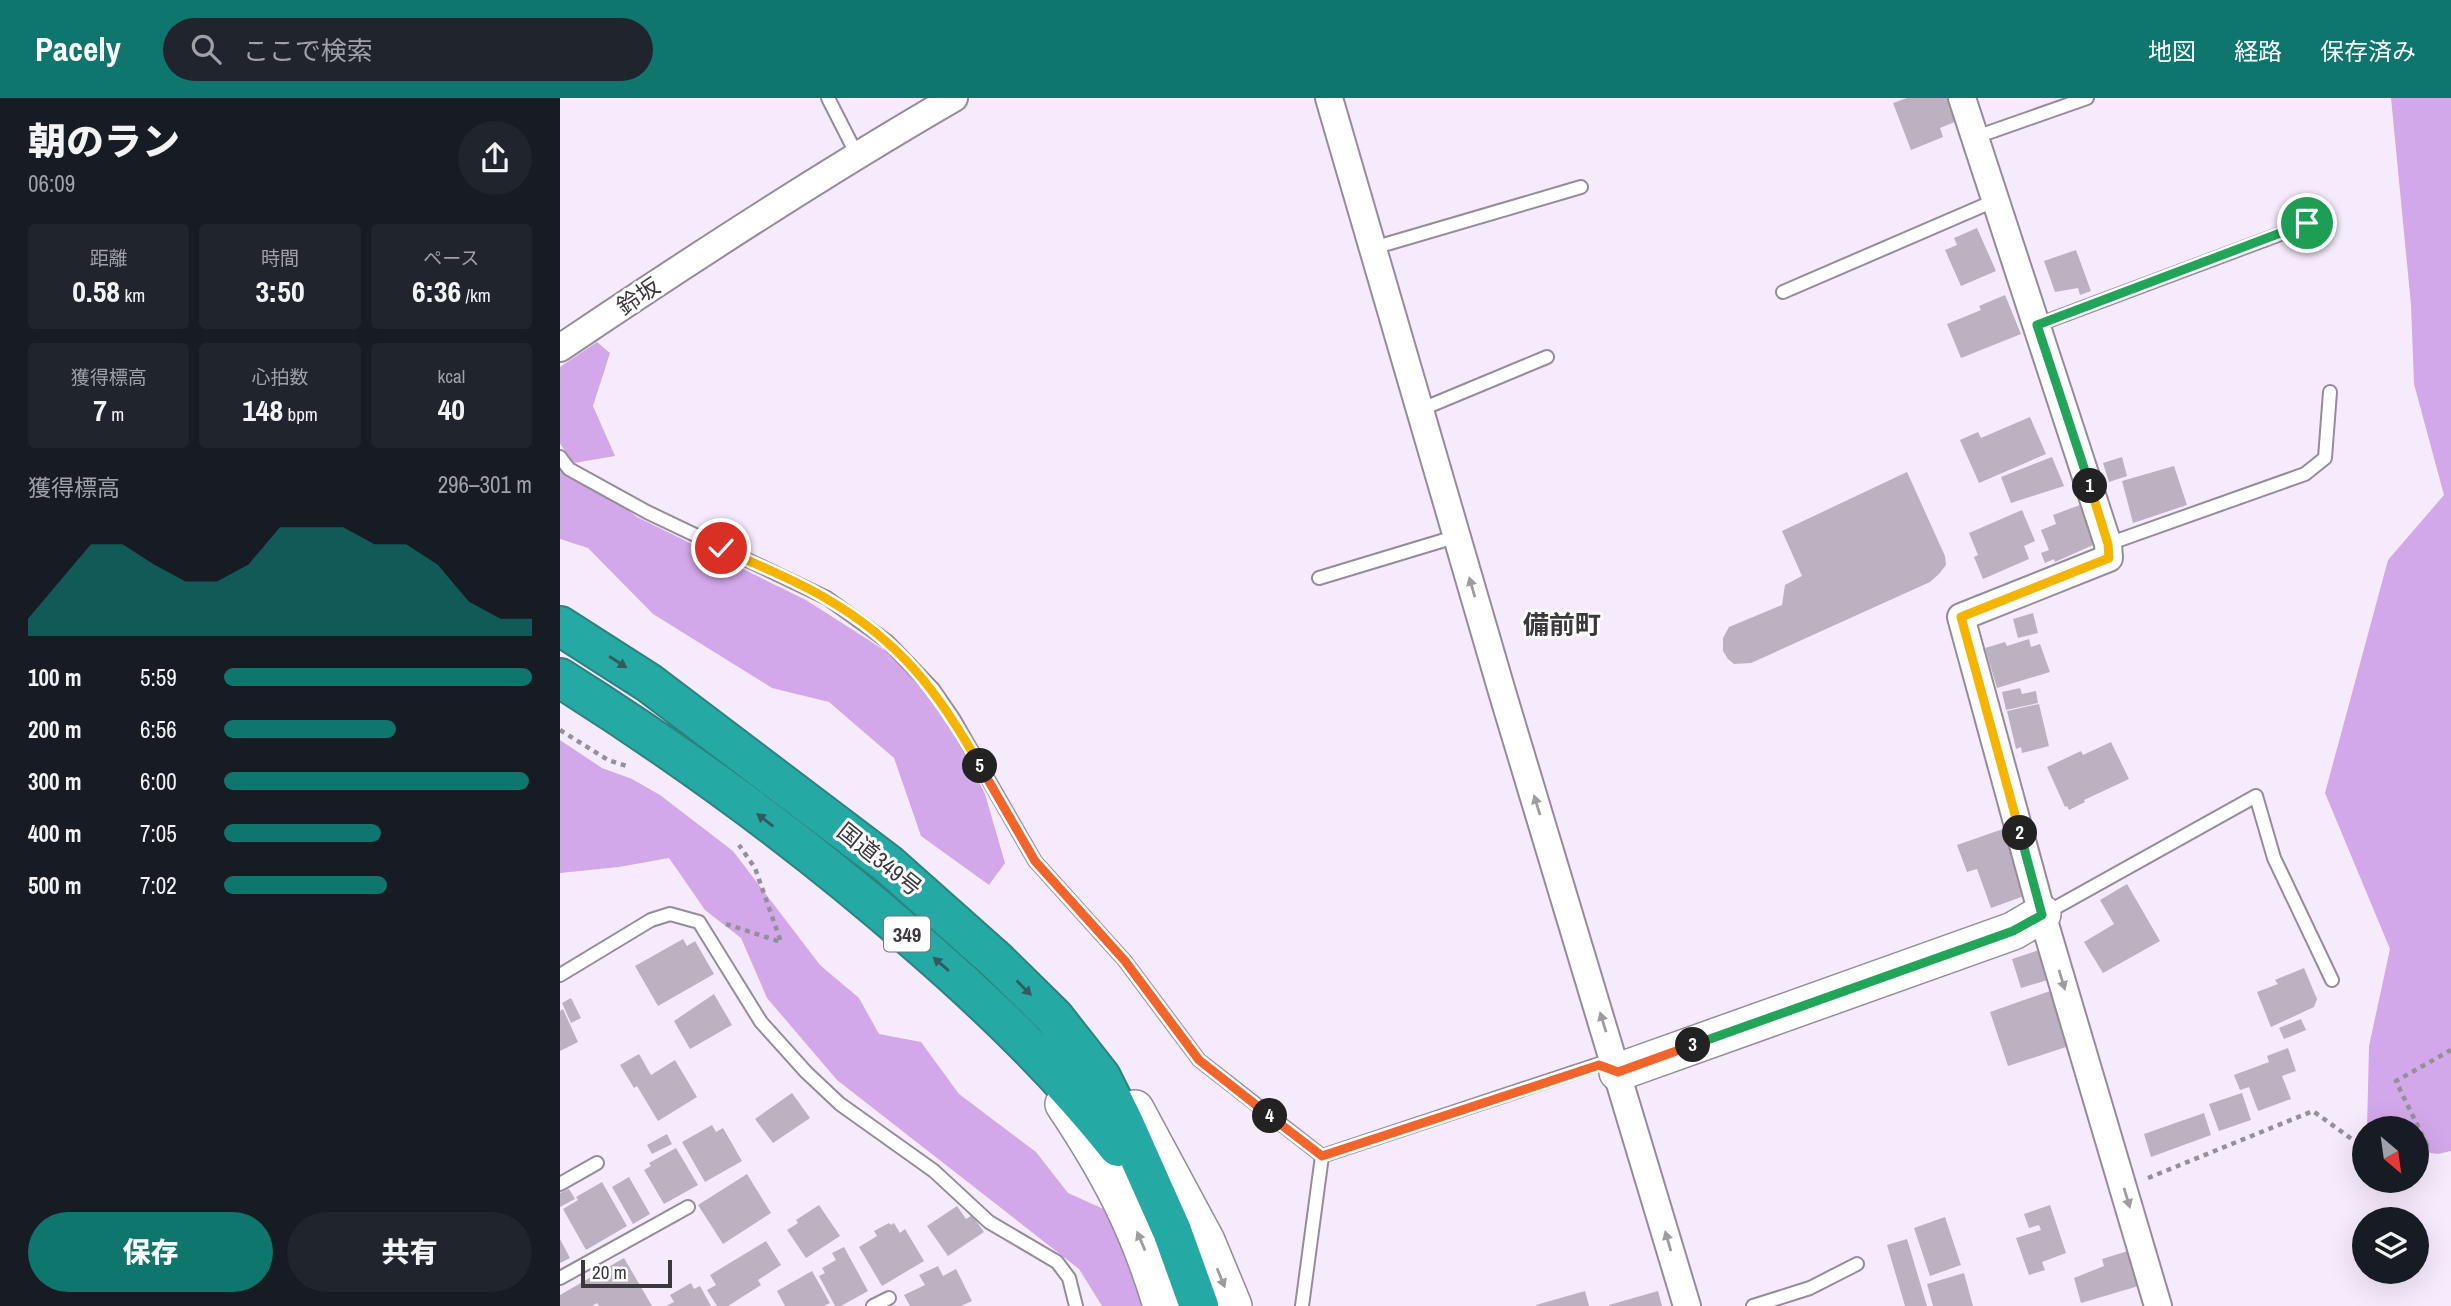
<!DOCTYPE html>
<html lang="ja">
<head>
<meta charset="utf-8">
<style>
	:root { --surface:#171b24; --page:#20242c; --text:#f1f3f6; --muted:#9ea1a6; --accent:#0f766e }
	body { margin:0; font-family:"Archivo Narrow","Noto Sans JP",sans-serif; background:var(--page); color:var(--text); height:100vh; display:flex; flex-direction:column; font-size:26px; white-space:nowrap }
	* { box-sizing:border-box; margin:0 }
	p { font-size:23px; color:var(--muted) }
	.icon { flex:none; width:38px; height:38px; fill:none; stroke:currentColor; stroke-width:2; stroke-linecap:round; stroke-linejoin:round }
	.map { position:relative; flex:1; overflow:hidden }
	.side { display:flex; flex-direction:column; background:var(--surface); width:560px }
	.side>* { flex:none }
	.needle { width:46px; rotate:151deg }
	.controls { position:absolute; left:1792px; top:1018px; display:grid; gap:14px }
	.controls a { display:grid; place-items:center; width:77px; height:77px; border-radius:50%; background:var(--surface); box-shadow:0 7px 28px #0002; font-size:35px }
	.scale { position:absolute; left:21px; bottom:18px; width:91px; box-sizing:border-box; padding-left:7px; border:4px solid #3c383e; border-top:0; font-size:19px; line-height:24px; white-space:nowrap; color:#3c383e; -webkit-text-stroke:5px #fff; paint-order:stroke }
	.pin { position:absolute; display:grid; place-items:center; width:60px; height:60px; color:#fff; margin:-30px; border:4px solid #fff; border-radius:50%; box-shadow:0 2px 7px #0007 }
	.km { position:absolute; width:35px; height:35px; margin:-18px; border-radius:50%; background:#222; color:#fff; font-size:19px; line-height:35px; text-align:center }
	.round { display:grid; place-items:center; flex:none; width:74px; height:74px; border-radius:37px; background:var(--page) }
	.head { display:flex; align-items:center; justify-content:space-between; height:119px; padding:0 28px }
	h1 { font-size:38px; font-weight:800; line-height:52px }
	.metrics { display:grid; grid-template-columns:repeat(3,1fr); gap:10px; height:119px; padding:7px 28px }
	.metrics div { display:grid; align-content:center; border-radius:7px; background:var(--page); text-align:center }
	.metrics b { font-size:30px; font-weight:800 }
	.metrics small { font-size:19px; font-weight:400 }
	.metrics p { font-size:19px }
	.chart { height:196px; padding:14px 28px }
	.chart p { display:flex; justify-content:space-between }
	.chart svg { width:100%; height:126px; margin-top:7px; fill:var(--accent); opacity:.7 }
	.primary-button { display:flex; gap:14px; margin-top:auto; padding:14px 28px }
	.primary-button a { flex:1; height:80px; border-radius:42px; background:var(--accent); color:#fff; font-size:28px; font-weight:800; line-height:80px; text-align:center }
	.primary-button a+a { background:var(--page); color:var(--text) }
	ul { padding:0 28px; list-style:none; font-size:23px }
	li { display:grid; grid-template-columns:112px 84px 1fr; align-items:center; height:52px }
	li i { height:18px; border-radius:9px; background:var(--accent) }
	header { display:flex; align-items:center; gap:42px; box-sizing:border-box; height:98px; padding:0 35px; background:var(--accent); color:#fff }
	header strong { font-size:33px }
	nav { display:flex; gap:38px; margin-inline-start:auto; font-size:24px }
	.search { width:490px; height:63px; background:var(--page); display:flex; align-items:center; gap:18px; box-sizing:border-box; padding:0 24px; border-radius:38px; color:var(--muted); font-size:26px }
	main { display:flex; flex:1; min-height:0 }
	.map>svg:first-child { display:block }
	.forest { fill:#d3a8ea }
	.building { fill:#bbb1c1 }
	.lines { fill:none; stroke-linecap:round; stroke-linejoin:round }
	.lane-casing { stroke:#958b9a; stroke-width:16 }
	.street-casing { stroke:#958b9a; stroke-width:30 }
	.secondary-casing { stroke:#958b9a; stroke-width:40 }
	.highway-casing { stroke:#2d8181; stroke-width:42 }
	.path { stroke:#968f9a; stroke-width:4.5; stroke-dasharray:5 5; stroke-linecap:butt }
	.lane { stroke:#fff; stroke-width:12 }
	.street { stroke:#fff; stroke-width:26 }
	.secondary { stroke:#fff; stroke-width:37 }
	.highway { stroke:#25a9a5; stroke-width:38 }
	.oneway { fill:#9e9c9e }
	.oneway2 { fill:#355a5d }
	.split-1-casing { stroke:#fff; stroke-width:14 }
	.split-2-casing { stroke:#fff; stroke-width:14 }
	.split-3-casing { stroke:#fff; stroke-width:14 }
	.split-4-casing { stroke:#fff; stroke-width:14 }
	.split-5-casing { stroke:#fff; stroke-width:14 }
	.split-6-casing { stroke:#fff; stroke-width:14 }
	.split-1 { stroke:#22a559; stroke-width:9 }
	.split-2 { stroke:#f5b400; stroke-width:9 }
	.split-3 { stroke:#22a559; stroke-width:9 }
	.split-4 { stroke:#f0652b; stroke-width:9 }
	.split-5 { stroke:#f0652b; stroke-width:9 }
	.split-6 { stroke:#f5b400; stroke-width:9 }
	.labels { text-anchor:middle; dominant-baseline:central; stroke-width:6; stroke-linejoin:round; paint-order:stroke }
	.shield { fill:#fff; stroke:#767478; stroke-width:2 }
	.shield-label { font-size:21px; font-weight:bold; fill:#3c383e }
	.street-label { font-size:23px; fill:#3c383e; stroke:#fff }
	.quarter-label { font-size:26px; font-weight:bold; fill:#3c383e; stroke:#fff }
</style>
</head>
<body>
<header>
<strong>Pacely</strong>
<div class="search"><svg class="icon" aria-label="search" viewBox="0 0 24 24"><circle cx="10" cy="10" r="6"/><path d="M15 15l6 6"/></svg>ここで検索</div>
<nav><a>地図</a><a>経路</a><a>保存済み</a></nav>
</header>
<main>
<section class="side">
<div class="head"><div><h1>朝のラン</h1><p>06:09</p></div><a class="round"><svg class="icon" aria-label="share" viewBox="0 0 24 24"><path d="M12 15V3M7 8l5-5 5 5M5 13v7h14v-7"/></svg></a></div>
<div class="metrics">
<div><p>距離</p><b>0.58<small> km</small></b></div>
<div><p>時間</p><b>3:50</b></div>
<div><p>ペース</p><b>6:36<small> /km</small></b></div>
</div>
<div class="metrics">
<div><p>獲得標高</p><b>7<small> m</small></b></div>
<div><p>心拍数</p><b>148<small> bpm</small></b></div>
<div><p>kcal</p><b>40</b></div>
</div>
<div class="chart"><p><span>獲得標高</span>296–301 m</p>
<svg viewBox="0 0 160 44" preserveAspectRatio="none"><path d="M0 44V38L10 25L20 12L30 12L40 19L50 25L60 25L70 19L80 6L90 6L100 6L110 12L120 12L130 19L140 32L150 38L160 38V44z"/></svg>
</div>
<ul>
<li><b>100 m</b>5:59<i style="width:100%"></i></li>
<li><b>200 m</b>6:56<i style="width:56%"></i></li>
<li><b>300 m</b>6:00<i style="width:99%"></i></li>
<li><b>400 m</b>7:05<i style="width:51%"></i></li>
<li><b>500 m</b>7:02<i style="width:53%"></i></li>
</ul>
<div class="primary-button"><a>保存</a><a>共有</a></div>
</section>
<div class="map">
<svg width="1891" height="1208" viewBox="0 0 1891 1208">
	<rect width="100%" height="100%" fill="#f6ebfc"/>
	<path class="forest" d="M1831,0h60v1053l-13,3 -21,-3v-22h-50l2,-83 21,-97 -65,-156 63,-233 56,-65 -30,-111 -3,-79z
		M37,244l13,11 -17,53 22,50 -41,7 -14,-19v-77z
		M0,361l77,58 169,83 83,53 54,59 42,82 20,69 -16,22 -68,-49 -27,-78 -65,-56 -57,-14 -119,-74 -65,-66 -28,-9z
		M0,642l42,28 30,11 28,16 73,56 87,114 39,33 20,36 42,8 38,52 77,58 32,41 40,18 38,95h-44l-23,-37 -242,-189 -70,-82 -26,-60 -36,-28 -36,-52 -50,9 -59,6z"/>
	<path class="building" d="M1347,0h41l9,23 -17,7 3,9 -32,13 -18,-47z
		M1417,130l19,43 -35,15 -16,-36 12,-5 -3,-7z
		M1516,152l15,41 -11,4 -2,-7 -23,4 -11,-31z
		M1445,197l16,39 -60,24 -14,-34 34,-14 -2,-4z
		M1470,319l16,37 -67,29 -19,-43 18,-8 3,6z
		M1492,359l12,29 -53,17 -10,-26z
		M1562,359l5,19 -18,6 -6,-19z
		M1614,368l13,39 -54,18 -11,-42z
		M1347,374l38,84 1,9 -7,9 -9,8 -179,81 -17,1 -6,-5 -5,-8v-13l6,-11 53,-22 3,-20 17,-9 -20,-45z
		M1520,407l13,40 -38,17 -1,-3 -9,4 -4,-10 8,-3 -8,-20 15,-6 -3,-9z
		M1462,412l13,31 -11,5 5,13 -46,20 -9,-22 4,-2 -9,-22z
		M1473,515l5,20 -20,5 -5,-19z
		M1469,541l2,8 9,-3 10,28 -53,16 -12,-40 20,-6 2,4z
		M1460,590l2,6 14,-3 2,12 -32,7 -4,-18z
		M1479,606l10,42 -27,7 -1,-6 -5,2 -9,-38z
		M1551,644l18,37 -45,21 1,2 -16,8 -2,-4 -2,1 -18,-40 34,-16 2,4z
		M1443,731l21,67 -33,12 -14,-39 -10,3 -10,-27z
		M1567,786l33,57 -57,32 -19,-31 30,-18 -14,-24z
		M123,841l4,7 8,-5 19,33 -56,32 -23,-40z
		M1482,851l9,30 -30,9 -9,-29z
		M1744,870l13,31 -3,8 -43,20 -14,-35 21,-8 -3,-4z
		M1490,893l19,55 -61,20 -18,-54z
		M154,896l18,31 -42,24 -16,-28z
		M11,900l10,20 -10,5 -9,-20z
		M3,911l15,33 -18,9v-40z
		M1741,921l5,11 -22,9 -5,-11z
		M1728,950l8,23 -14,5 9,23 -33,12 -9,-24 -9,3 -6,-15 35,-13 -2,-6z
		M79,956l12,21 24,-15 22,37 -39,24 -21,-35 -3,2 -14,-23z
		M232,995l18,25 -37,25 -18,-24z
		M1682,995l9,27 -32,11 -10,-27z
		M1644,1015l7,22 -60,22 -7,-23z
		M152,1027l4,7 7,-4 19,33 -37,21 -23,-40z
		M107,1036l5,10 -20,10 -5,-9z
		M116,1050l22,37 -34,19 -20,-34 7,-4 -2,-3z
		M187,1076l24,39 -48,31 -25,-39z
		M69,1079l21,37 -17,10 -21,-37z
		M42,1084l25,44 -41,24 -23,-41 15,-9 -2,-3z
		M9,1091l6,10 -15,8v-14z
		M259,1107l21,31 -34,22 -19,-28 11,-7 -2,-3z
		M1490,1107l16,48 -24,9 3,8 -16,5 -13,-37 25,-8 -2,-5 -10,3 -5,-14z
		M397,1108l9,13 6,-4 12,17 -36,24 -21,-30z
		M1385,1119l16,48 -31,11 -16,-48z
		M329,1125l2,2 3,-2 6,10 5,-4 19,32 -42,25 -23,-39 18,-11 -3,-5z
		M0,1141l10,19 -10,5z
		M1347,1141l20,67h-22l-18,-61z
		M206,1143l15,24 -23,15 3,5 -33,21h-11l-10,-16 9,-5 -6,-10z
		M284,1149l24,44 -27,15h-6l-16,-30 6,-3 -3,-5 14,-8 -4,-7z
		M1571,1152l11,35 -61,18 -7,-25 30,-12 -2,-7z
		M64,1160l28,48h-53l-2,-3 -5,3h-32v-11z
		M378,1168l5,10 13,-7 16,32 -11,5h-51l-6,-11 21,-10 -6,-10z
		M252,1173l18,32 -6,3h-39l-8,-15z
		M1404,1175l9,33h-40l-6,-22z
		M131,1185l3,6 6,-3 11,20h-45l8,-4 -4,-7z
		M1025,1193l4,15h-53v-1z
		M1098,1193l4,15h-53v-1z"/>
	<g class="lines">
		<g class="lane-casing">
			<path id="lane" d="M268,0l29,57
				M1416,39l111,-39
				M813,150l208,-61
				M1223,194l211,-91
				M1477,227l270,-101
				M862,311l125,-52
				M0,359l9,12 78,43 180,86 61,44 45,47 20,29 82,143 90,100 74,99 123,96 277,-92 15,7
				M1548,446l197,-70 20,-16 5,-66
				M759,480l139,-42
				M1486,815l210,-117 18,62 58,122
				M0,877l91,-55 19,-6 29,8 62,100 45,50 34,32 94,67 55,51 68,40 12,16 7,28
				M0,1086l37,-21
				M0,1180l128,-71
				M313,1208l16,-8
				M742,1208l20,-150
				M1193,1208l57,-18 47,-24"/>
		</g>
		<g class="street-casing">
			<path id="street" d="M769,0l174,597 184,611
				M1402,0l146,446 1,14 -148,59 81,297 116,392
				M0,250c129,-87 259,-172 394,-250"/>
		</g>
		<g class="secondary-casing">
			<path id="secondary" d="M1058,974l395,-141 29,-17
				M504,1006c45,67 75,124 98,202
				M575,1011l71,132 27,65"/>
		</g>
		<g class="highway-casing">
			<path id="highway" d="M0,528l89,57 239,181 109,97 57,56 47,60 22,44 49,110 27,75
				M0,580c124,78 243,165 354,262 74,64 143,130 204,207"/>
		</g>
		<path class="path" d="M0,632l48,30 22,7
			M166,826l55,18 -26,-74 -16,-23
			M1857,1050l10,-3 -31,-64 55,-31
			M1588,1080l165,-67 51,37"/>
		<use href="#lane" class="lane"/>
		<use href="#street" class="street"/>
		<use href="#secondary" class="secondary"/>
		<use href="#highway" class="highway"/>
	</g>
	<defs><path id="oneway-solid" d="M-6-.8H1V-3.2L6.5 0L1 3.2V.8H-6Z" transform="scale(1.75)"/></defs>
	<g class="oneway">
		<use href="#oneway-solid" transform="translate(912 489) rotate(-106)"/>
		<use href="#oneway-solid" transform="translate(977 707) rotate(-107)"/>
		<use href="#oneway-solid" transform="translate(1502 882) rotate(73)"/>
		<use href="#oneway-solid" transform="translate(1043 924) rotate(-107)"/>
		<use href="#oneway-solid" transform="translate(1567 1100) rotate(73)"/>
		<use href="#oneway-solid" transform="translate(581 1143) rotate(-113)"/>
		<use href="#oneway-solid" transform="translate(1108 1143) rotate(-106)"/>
		<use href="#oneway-solid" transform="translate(661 1180) rotate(68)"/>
	</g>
	<g class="oneway2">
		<use href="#oneway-solid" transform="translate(58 564) rotate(33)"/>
		<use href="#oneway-solid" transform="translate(205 722) rotate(-142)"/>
		<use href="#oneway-solid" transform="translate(381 866) rotate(-139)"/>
		<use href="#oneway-solid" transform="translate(464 890) rotate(45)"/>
	</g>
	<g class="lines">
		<g class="split-1-casing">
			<path id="split-1" d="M1530,388l-53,-161 270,-102"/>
		</g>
		<g class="split-2-casing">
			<path id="split-2" d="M1460,735l-59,-216 148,-59 -1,-14 -18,-58"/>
		</g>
		<g class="split-3-casing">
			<path id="split-3" d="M1133,947l320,-114 29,-16 -22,-82"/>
		</g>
		<g class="split-4-casing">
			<path id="split-4" d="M710,1018l52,40 277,-91 19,7 75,-27"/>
		</g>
		<g class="split-5-casing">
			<path id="split-5" d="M420,668l55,95 90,100 74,99 71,56"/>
		</g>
		<g class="split-6-casing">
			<path id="split-6" d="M161,450c35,17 73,31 106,51 74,43 113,95 153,167"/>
		</g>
		<use href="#split-1" class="split-1"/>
		<use href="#split-2" class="split-2"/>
		<use href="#split-3" class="split-3"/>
		<use href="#split-4" class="split-4"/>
		<use href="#split-5" class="split-5"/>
		<use href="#split-6" class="split-6"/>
	</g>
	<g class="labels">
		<rect class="shield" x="324" y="818.5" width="46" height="35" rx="5"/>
		<g class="shield-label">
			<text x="347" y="836">349</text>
		</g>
		<g class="street-label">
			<text transform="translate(78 198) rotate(-34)">鈴坂</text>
			<text transform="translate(320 761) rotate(39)">国道349号</text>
		</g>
		<g class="quarter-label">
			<text x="1002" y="526">備前町</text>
		</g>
	</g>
</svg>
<div class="controls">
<a><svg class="needle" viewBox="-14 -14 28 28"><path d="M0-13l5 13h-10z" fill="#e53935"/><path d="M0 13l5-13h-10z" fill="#9ea1a6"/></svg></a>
<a><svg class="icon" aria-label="layers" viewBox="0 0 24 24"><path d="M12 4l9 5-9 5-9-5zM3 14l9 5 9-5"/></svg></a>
</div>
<div class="scale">20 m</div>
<div class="pin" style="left:1747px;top:125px;background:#1e9e55"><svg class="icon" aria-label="arrive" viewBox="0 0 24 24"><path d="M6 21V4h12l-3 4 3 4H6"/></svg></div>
<div class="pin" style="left:161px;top:450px;background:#d93025"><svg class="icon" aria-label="check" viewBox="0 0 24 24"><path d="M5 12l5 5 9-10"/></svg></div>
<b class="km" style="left:1530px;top:388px">1</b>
<b class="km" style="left:1460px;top:735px">2</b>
<b class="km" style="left:1133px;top:947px">3</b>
<b class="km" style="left:710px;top:1018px">4</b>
<b class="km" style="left:420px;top:668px">5</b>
</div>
</main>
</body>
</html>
